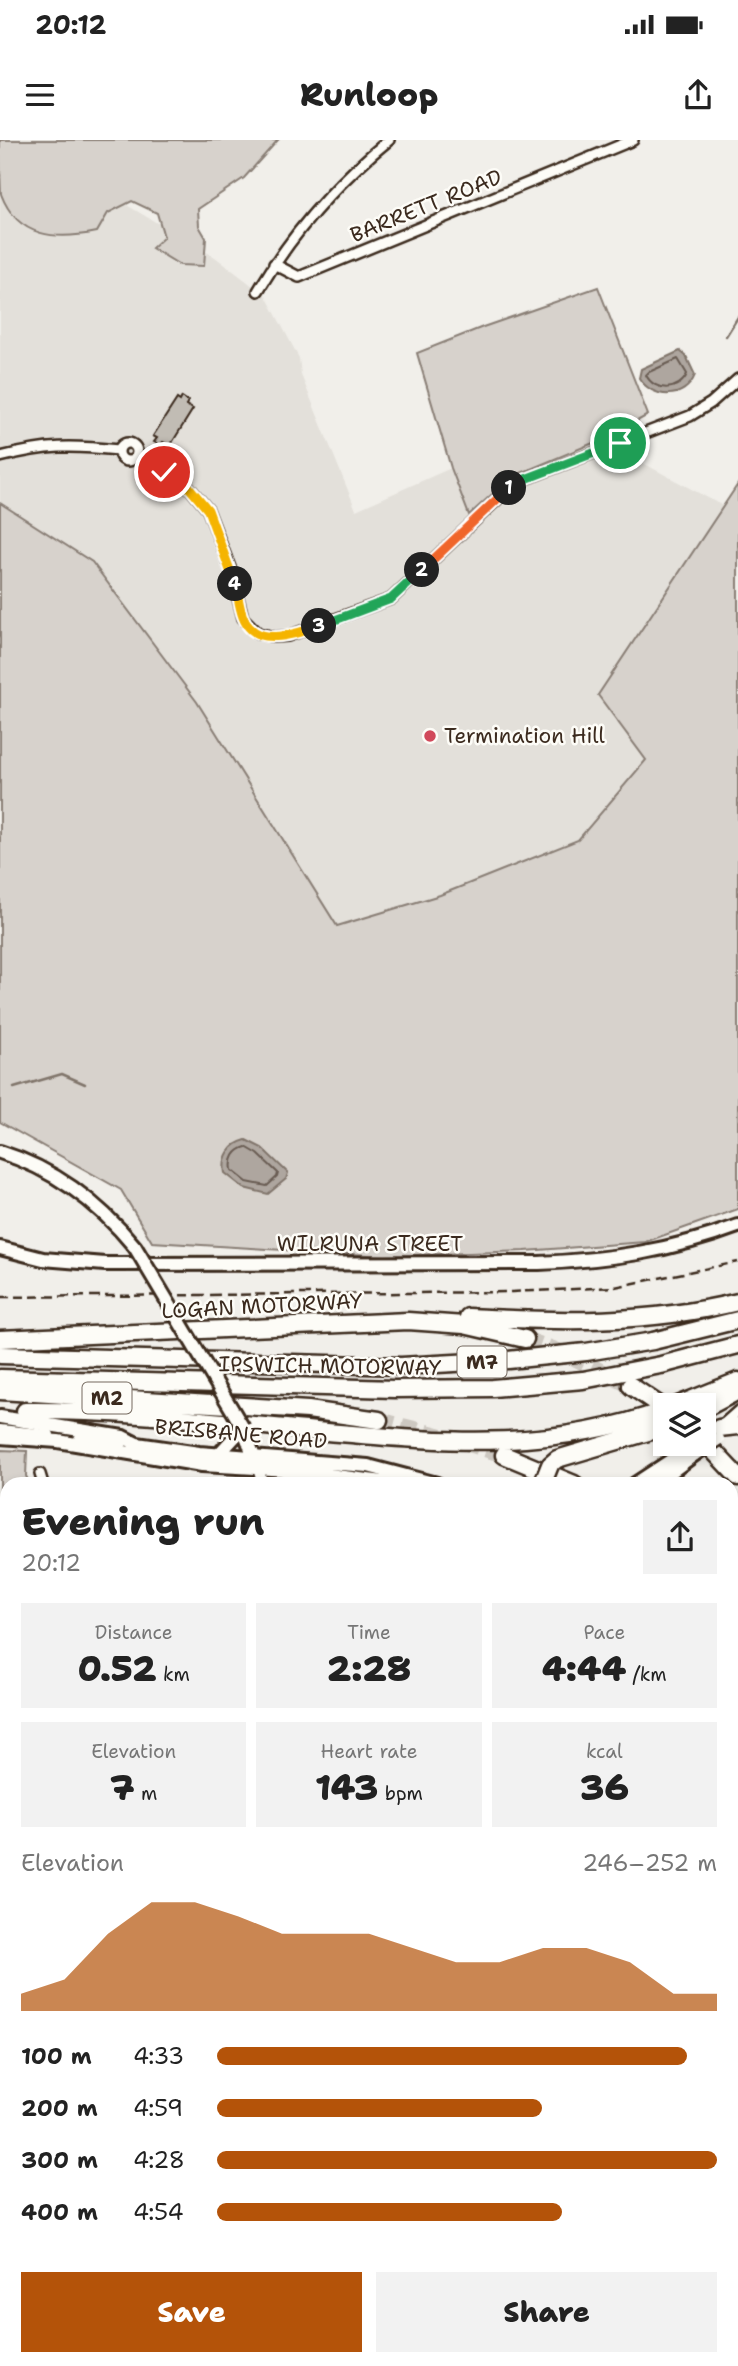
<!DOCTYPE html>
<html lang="en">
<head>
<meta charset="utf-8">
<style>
	:root { --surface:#fff; --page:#f2f2f2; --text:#222; --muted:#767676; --accent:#b45309 }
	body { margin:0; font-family:"Shantell Sans",sans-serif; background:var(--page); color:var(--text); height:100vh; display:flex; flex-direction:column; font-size:26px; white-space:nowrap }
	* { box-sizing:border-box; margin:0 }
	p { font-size:23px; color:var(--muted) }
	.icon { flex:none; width:38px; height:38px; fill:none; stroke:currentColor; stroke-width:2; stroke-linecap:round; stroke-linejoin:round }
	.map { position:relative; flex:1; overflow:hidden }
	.details { position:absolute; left:0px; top:1337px; width:738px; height:889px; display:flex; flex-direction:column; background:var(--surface); border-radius:21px 21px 0 0; box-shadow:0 4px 10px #0003 }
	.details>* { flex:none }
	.fabs { position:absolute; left:653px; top:1253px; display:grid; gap:14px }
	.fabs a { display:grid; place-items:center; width:63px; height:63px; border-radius:0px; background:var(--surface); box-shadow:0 4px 10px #0003; font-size:35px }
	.pin { position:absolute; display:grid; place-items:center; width:60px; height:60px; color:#fff; margin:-30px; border:4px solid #fff; border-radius:50%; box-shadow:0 2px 7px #0007 }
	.km { position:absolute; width:35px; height:35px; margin:-18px; border-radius:50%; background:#222; color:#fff; font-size:19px; line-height:35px; text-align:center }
	.round { display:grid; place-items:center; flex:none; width:74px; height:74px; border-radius:0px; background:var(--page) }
	.summary { display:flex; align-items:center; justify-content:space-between; height:119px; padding:0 21px }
	h1 { font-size:38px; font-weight:800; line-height:52px }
	.figures { display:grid; grid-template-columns:repeat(3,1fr); gap:10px; height:119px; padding:7px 21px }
	.figures div { display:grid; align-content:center; border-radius:0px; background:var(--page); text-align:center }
	.figures b { font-size:35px; font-weight:800 }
	.figures small { font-size:19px; font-weight:400 }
	.figures p { font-size:19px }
	.chart { height:196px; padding:14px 21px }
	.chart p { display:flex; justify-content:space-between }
	.chart svg { width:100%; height:126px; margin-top:7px; fill:var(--accent); opacity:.7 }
	.button { display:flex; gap:14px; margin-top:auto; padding:14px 21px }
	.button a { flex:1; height:80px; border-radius:0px; background:var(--accent); color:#fff; font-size:28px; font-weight:800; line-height:80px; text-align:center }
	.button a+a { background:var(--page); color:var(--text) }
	ul { padding:0 21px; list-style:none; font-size:23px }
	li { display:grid; grid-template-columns:112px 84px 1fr; align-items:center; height:52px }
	li i { height:18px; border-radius:9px; background:var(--accent) }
	.status { display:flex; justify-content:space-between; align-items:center; height:49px; padding:0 35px; background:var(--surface); direction:ltr }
	.status svg { height:19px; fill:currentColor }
	header { display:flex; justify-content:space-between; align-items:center; height:91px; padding:0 21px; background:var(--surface); font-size:32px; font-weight:800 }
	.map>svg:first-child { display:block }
	.built { fill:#e3e0da }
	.green { fill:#d7d2cc; stroke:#897e75; stroke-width:2 }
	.water { fill:#aea69f; stroke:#80746b; stroke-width:2 }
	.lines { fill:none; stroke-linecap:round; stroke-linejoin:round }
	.shore { stroke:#695c52; stroke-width:2 }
	.stream { stroke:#80746b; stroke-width:2.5 }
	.building { fill:#c1bcb4; stroke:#3b2a1e; stroke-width:2 }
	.motorway-tunnel { stroke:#cdc8c1; stroke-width:16; stroke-dasharray:16 8; stroke-linecap:butt }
	.minor-casing { stroke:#3b2a1e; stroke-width:14 }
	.tertiary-casing { stroke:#3b2a1e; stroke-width:16 }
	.secondary-casing { stroke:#3b2a1e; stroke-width:18 }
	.motorway-casing { stroke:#3b2a1e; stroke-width:21 }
	.minor { stroke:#fdfcf7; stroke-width:9 }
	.tertiary { stroke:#fdfcf7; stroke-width:10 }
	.secondary { stroke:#fdfcf7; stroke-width:12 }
	.motorway { stroke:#fdfcf7; stroke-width:16 }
	.rail { stroke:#3b2a1e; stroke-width:2.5; stroke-dasharray:10 5; stroke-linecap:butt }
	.secondary-bridge-casing { stroke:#3b2a1e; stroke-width:18; stroke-linecap:butt }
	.motorway-bridge-casing { stroke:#3b2a1e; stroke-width:21; stroke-linecap:butt }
	.secondary-bridge { stroke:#fdfcf7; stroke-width:12 }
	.motorway-bridge { stroke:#fdfcf7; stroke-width:16 }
	.split-1-casing { stroke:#fff; stroke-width:14 }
	.split-2-casing { stroke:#fff; stroke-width:14 }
	.split-3-casing { stroke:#fff; stroke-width:14 }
	.split-4-casing { stroke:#fff; stroke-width:14 }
	.split-5-casing { stroke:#fff; stroke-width:14 }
	.split-1 { stroke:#22a559; stroke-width:9 }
	.split-2 { stroke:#f0652b; stroke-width:9 }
	.split-3 { stroke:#22a559; stroke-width:9 }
	.split-4 { stroke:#f5b400; stroke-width:9 }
	.split-5 { stroke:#f5b400; stroke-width:9 }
	.poi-dot { fill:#d1495b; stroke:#fdfcf7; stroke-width:2.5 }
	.labels { text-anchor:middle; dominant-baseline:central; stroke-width:5; stroke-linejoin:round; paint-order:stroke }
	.shield { fill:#fdfcf7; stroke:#75695f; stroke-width:2 }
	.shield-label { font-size:19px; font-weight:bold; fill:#3b2a1e }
	.street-label { font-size:21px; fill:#3b2a1e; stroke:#fdfcf7 }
	.poi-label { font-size:21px; fill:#3b2a1e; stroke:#fdfcf7; text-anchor:start }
</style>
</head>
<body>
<div class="status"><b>20:12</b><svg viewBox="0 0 49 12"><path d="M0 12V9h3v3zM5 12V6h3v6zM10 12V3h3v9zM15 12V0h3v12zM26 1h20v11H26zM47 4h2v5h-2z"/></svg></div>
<header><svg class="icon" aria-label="menu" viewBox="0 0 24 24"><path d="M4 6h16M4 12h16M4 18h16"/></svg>Runloop<svg class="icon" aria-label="share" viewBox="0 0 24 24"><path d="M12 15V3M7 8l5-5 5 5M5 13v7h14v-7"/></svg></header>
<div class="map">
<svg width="738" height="2226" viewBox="0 0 738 2226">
	<rect width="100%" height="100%" fill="#f1efea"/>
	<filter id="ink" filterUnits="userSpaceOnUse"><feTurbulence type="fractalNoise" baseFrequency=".0143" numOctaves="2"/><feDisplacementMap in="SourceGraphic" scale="14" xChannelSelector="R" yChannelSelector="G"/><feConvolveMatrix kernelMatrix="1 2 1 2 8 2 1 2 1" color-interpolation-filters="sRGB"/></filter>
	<g filter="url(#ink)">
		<path class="built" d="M0,0h16l199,117 51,39 33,62 2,17 55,135 95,-42 19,46 41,-37 99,-41 16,18 97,52 -125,189 48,65 -68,80 -138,55 -103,31 -140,-224 -105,-140 -92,-59z
			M738,2099v127h-193l10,-7h177v-116z"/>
		<path class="green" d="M0,0h278l-34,38 -46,31 1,17 7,12 -2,28 -24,-1 -28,-17 12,-11 -7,-24 -25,-12 -24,12 -11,19c-40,8 -79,7 -96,-38 -1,-14 -1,-38 -1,-54z
			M598,147l50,128 -38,21 -99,41 -42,38 -18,-47 -34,-115 66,-26z
			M738,344v725l-93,33 -120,9 -140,5 -233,-14 -31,-52 -121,-68v-619l92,59 105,140 140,224 103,-31 138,-55 68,-80 -48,-65z
			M0,1310l27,1 -1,25 4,8h-23v44l-7,6z
			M736,1539l2,2v99l-6,-2v-98z
			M353,2219h139l-10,7h-140z"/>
		<path class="water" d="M680,211l6,5 9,19c-10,26 -43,24 -56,3l2,-9z
			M246,1000l16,8 26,25 -2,6 -18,15 -24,-6 -19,-15c-3,-16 5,-29 21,-33z"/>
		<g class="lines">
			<path class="shore" d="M678,219l9,15c-7,17 -32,19 -41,1l3,-3z
				M246,1007l12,7 20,19 -1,4 -10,9 -20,-4 -15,-12c-2,-11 3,-20 14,-23z"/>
			<path class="stream" d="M726,196l12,-19
				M14,948l48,-14 23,10"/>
		</g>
		<path class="building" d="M182,257l6,4 -2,4 7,4 -23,37 -7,-4 -3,3 -6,-3 3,-4 -4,-2 24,-37 3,2z"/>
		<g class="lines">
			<path class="motorway-tunnel" d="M525,1199l39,14 67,33
				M379,1280l63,16
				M463,1302l41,13"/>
			<g class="minor-casing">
				<path id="minor" d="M274,124l25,13 334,-137
					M258,151c35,-59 78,-108 131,-151
					M119 312a9 9 0 1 1 18 0a9 9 0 1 1-18 0Z
					M136,316l52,30 20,24 23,60 12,48 15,15 17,4 13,-1 103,-37 124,-116 175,-67 21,-13 27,-24
					M0,317c48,-12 70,-12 119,-7
					M721,1286l17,-15
					M40,1334l3,10
					M1,1414l6,-8
					M0,1443l7,-7
					M732,1646l6,3
					M0,1769l7,4
					M732,1770l6,5
					M732,1815l6,-8
					M0,1880l7,3
					M732,1946l6,5
					M0,2106l7,6
					M138,2219l9,7
					M213,2226l10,-7"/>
			</g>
			<g class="tertiary-casing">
				<path id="tertiary" d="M0,1290l49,5
					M79,1299l44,3
					M258,1329l5,15
					M0,1945l7,-15"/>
			</g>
			<g class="secondary-casing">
				<path id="secondary" d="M0,1012c54,17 99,51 135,95
					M0,1108l43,11 62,5 434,-1c71,-3 132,-12 199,-37
					M0,1277l123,20 14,7 62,9 169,13 69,18
					M243,1288l13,34
					M0,1297l58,4 144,24 86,5 111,14
					M218,1315l25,-27
					M279,1344l21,-12
					M635,1344l61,-40
					M655,1344l40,-30
					M732,2059l6,-5
					M503,2226l11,-7"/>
			</g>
			<g class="motorway-casing">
				<path id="motorway" d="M468,1177c94,5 178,7 270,-15
					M0,1199l408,-18 56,4 61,14
					M0,1215l401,11 107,-6 78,-8 67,-11 85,-21
					M0,1238l395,11 98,-1 90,-8 78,-15 77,-20
					M631,1246l34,23
					M0,1251l308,19 71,10
					M678,1265l60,-24
					M704,1269l34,-18
					M25,1271c105,-1 210,13 314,22 114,10 216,17 326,-23
					M719,1288l19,-2
					M704,1301l34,36
					M504,1315l70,29
					M550,1325l7,-6 108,-32
					M732,1417l6,3
					M732,1469l6,2"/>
			</g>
			<use href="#minor" class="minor"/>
			<use href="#tertiary" class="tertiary"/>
			<use href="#secondary" class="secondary"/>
			<use href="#motorway" class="motorway"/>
			<path class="rail" d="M0,1157l512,-5 103,-5 123,-25"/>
			<g class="secondary-bridge-casing">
				<path id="secondary-bridge" d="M135,1107l108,181
					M695,1314l23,-15"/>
			</g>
			<g class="motorway-bridge-casing">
				<path id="motorway-bridge" d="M544,1340l6,-15"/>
			</g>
			<use href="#secondary-bridge" class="secondary-bridge"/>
			<use href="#motorway-bridge" class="motorway-bridge"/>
		</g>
	</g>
	<g class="lines" filter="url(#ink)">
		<g class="split-1-casing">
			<path id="split-1" d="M509,348l6,-5 105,-40"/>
		</g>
		<g class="split-2-casing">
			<path id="split-2" d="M422,430l87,-82"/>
		</g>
		<g class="split-3-casing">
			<path id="split-3" d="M319,486l72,-27 31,-29"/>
		</g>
		<g class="split-4-casing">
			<path id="split-4" d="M235,444c3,10 4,23 8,33 12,32 53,17 76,9"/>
		</g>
		<g class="split-5-casing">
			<path id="split-5" d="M164,332l24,14 20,24 27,74"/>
		</g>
		<use href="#split-1" class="split-1"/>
		<use href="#split-2" class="split-2"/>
		<use href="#split-3" class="split-3"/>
		<use href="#split-4" class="split-4"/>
		<use href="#split-5" class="split-5"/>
	</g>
	<circle class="poi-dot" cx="430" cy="596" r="7"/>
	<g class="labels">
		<g class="shield">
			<rect x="457.5" y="1206.5" width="49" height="31" rx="5"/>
			<rect x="82.5" y="1242.5" width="49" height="31" rx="5"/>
		</g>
		<g class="shield-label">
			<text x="482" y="1222">M7</text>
			<text x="107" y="1258">M2</text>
		</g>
		<g class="street-label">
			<text transform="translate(426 66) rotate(-22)">BARRETT ROAD</text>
			<text x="370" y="1104">WILRUNA STREET</text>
			<text transform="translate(262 1166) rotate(-3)">LOGAN MOTORWAY</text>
			<text transform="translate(330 1226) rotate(1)">IPSWICH MOTORWAY</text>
			<text transform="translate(241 1294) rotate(5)">BRISBANE ROAD</text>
		</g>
		<g class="poi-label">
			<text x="444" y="596">Termination Hill</text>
		</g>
	</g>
</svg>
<div class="fabs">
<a><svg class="icon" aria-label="layers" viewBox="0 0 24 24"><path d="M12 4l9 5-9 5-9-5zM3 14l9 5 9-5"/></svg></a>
</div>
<div class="pin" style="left:620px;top:303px;background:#1e9e55"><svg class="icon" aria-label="arrive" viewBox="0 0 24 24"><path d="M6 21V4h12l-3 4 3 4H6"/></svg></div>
<div class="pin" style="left:164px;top:332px;background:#d93025"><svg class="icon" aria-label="check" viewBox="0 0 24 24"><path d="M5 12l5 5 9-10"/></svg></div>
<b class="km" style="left:509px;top:348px">1</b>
<b class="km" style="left:422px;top:430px">2</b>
<b class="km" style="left:319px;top:486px">3</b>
<b class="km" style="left:235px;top:444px">4</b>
<section class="details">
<div class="summary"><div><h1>Evening run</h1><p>20:12</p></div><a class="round"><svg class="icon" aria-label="share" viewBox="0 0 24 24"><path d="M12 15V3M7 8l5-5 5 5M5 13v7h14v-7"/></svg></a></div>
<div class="figures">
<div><p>Distance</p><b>0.52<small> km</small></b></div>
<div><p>Time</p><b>2:28</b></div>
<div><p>Pace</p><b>4:44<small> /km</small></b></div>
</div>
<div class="figures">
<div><p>Elevation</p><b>7<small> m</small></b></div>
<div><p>Heart rate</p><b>143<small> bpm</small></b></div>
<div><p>kcal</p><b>36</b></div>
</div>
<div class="chart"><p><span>Elevation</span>246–252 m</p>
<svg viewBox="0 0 160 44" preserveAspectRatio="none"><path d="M0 44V38L10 33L20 17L30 6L40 6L50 11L60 17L70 17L80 17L90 22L100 27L110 27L120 22L130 22L140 27L150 38L160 38V44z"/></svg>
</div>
<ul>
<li><b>100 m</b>4:33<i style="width:94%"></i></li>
<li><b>200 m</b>4:59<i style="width:65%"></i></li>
<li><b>300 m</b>4:28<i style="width:100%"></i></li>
<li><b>400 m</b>4:54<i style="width:69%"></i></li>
</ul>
<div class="button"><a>Save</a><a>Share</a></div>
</section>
</div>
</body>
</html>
